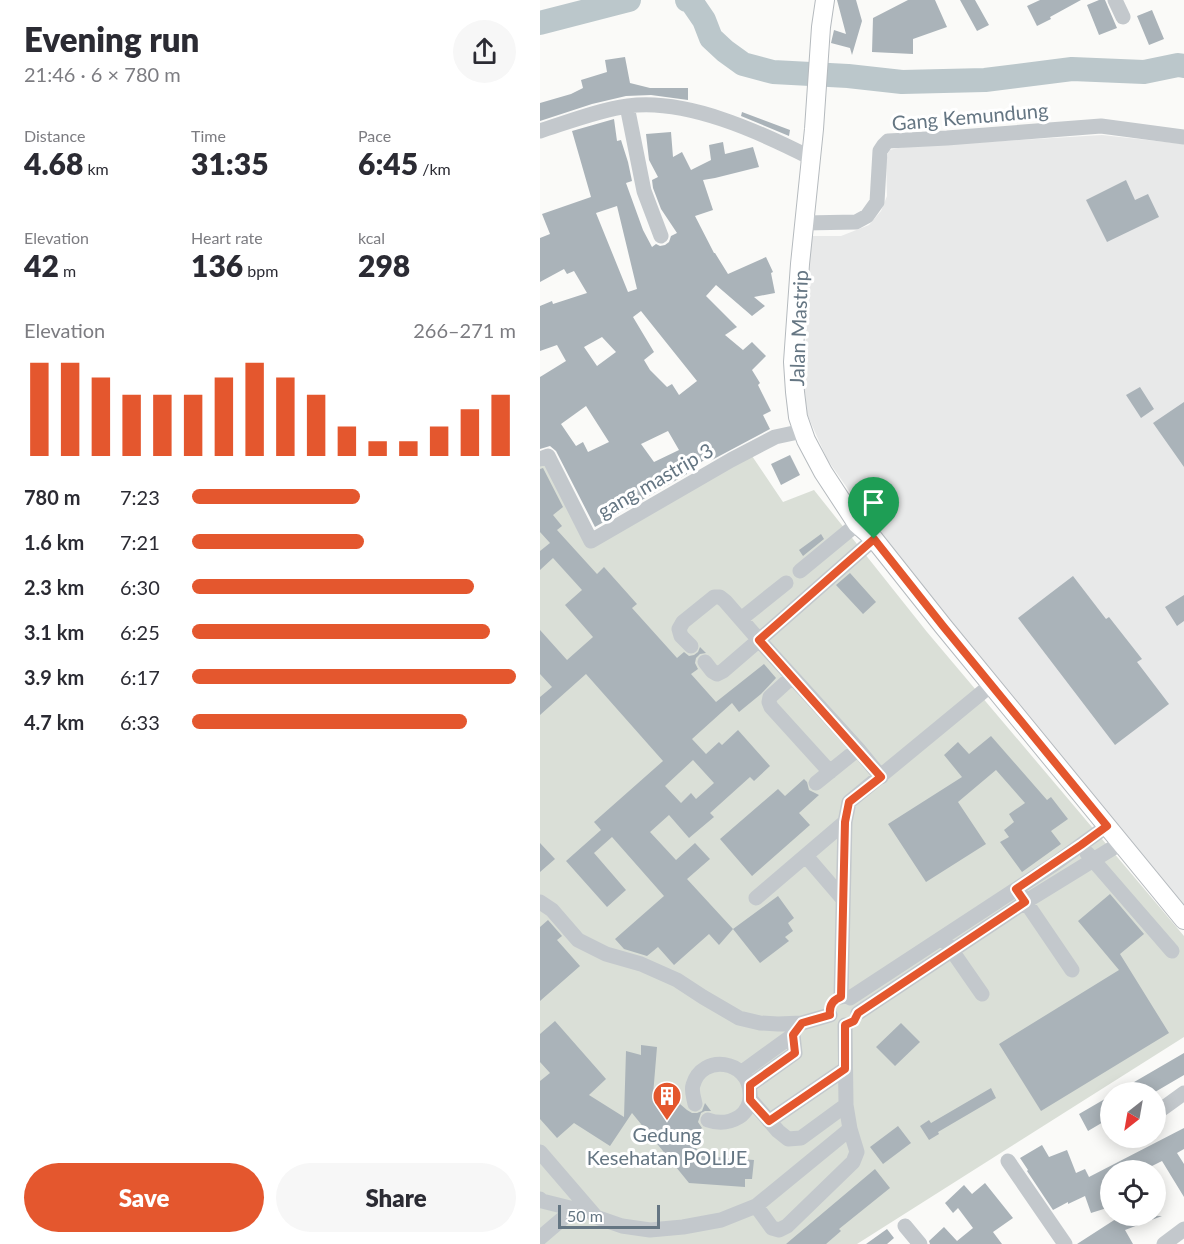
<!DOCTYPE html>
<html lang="en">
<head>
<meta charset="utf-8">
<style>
	:root { --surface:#fff; --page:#f7f7f7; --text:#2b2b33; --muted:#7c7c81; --accent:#e4572e }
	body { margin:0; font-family:Lato,sans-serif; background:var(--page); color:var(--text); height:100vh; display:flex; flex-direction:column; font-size:22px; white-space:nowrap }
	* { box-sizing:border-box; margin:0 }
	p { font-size:20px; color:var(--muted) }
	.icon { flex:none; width:33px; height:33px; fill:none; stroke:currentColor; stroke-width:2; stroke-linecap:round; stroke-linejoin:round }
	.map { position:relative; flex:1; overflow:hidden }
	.sheet { display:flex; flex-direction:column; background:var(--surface); width:540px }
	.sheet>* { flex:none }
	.needle { width:39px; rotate:211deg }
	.fabs { position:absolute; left:560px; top:1082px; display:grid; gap:12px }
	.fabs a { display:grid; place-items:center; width:66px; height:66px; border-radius:50%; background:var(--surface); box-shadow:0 3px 15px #0003; font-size:30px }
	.scale { position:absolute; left:18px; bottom:15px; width:102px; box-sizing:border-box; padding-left:6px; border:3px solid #657683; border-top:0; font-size:16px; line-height:21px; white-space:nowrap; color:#657683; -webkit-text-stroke:4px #fff; paint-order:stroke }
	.pin { position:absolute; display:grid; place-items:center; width:51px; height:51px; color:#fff; margin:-62px -26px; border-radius:50% 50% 50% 0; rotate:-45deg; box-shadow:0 0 6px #0007 }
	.pin .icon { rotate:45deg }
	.round { display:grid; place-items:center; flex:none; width:63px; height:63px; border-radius:32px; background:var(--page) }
	.summary { display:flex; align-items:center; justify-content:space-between; height:102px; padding:0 24px }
	h1 { font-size:33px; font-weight:800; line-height:45px }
	.stats { display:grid; grid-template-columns:repeat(3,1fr); gap:9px; height:102px; padding:6px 24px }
	.stats div { display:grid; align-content:center }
	.stats b { font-size:30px; font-weight:800 }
	.stats small { font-size:16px; font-weight:400 }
	.stats p { font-size:16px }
	.chart { height:168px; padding:12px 24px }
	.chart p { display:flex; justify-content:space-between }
	.chart svg { width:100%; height:108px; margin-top:6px; stroke:var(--accent); stroke-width:6 }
	.action { display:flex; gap:12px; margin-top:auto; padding:12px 24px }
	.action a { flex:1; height:69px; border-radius:36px; background:var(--accent); color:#fff; font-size:24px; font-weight:800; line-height:69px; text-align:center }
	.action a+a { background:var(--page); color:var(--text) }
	ul { padding:0 24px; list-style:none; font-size:20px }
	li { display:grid; grid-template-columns:96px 72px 1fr; align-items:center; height:45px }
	li i { height:15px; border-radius:8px; background:var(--accent) }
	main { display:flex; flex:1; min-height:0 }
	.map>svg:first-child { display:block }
	.built { fill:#e8e9e9 }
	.green { fill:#dadfd7 }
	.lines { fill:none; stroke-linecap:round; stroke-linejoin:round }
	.river { stroke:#bbc7cb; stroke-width:24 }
	.building { fill:#aab3b9; fill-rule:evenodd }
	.major-casing { stroke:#b5babe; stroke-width:20 }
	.minor { stroke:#c3c8cc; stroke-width:15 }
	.major { stroke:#fff; stroke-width:18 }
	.route-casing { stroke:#fff; stroke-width:12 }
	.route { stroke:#e4572e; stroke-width:8 }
	.labels { text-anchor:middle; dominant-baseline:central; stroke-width:6; stroke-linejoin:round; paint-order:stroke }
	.street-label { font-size:20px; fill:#657683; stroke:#fff }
	.poi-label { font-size:20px; fill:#657683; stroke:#fff }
</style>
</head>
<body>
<main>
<section class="sheet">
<div class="summary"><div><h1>Evening run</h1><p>21:46 · 6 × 780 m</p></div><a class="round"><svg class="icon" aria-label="share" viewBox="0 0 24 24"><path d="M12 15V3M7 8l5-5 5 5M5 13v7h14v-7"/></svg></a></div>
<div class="stats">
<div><p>Distance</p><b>4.68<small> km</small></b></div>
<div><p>Time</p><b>31:35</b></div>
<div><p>Pace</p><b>6:45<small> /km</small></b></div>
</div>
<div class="stats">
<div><p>Elevation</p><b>42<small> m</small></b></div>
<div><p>Heart rate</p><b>136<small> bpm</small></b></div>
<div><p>kcal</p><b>298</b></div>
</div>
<div class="chart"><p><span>Elevation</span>266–271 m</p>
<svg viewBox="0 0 160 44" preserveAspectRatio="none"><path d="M5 44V6M15 44V6M25 44V12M35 44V19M45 44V19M55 44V19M65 44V12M75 44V6M85 44V12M95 44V19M105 44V32M115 44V38M125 44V38M135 44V32M145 44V25M155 44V19"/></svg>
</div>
<ul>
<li><b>780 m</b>7:23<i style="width:52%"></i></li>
<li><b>1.6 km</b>7:21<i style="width:53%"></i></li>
<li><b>2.3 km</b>6:30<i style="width:87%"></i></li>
<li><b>3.1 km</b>6:25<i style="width:92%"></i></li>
<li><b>3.9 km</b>6:17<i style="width:100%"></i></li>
<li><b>4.7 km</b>6:33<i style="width:85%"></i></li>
</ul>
<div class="action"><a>Save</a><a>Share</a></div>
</section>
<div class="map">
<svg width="644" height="1244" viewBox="0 0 644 1244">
	<rect width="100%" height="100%" fill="#fafaf8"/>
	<path class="built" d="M562,135l82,9v763l-23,-26 -293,-363 -41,-59 -20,-45 -3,-33 6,-145h31l28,-11 12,-14 6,-15 -1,-35 3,-11 14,-3z"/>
	<path class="green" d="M212,456l31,46 31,-12 113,142 257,304v101l-327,207h-317v-781l8,-4 43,86z"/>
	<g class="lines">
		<path class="river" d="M147,0l4,1 13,19 7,18 14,13 18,13 30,8 75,4 54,6 83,-2 87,-11 72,3 34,-7 6,1
			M0,23l89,-23"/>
	</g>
	<path class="building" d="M297,0h19l6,21 -10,34 -2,-7 -19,-5 3,-13 12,4z
		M368,0h27l12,27 -34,12v15l-41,-2 1,-34z
		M420,0h15l14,25 -12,6z
		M500,0h41l-31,17 1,2 -14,7 -10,-20z
		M559,0h6l12,28 -18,7 -12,-30z
		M612,10l12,29 -15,6 -12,-29z
		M85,57l5,26 20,5h38v12l-37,-5 -25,1 -34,8 -52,17v-18l31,-9 12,-6 -2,-8 26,-8 -2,-12z
		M202,112l48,18 -1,6 -48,-20z
		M74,119l3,22 4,-1 7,22 4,19 -6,2 17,47 9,17 4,-3 4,2 5,-1 4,-3 2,-6 6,-3 -16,-24 -8,-21 -1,-8 6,-3 -9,-17 -3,-26 25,-2 2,25 9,-5 9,18 20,-10 -2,-15 14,-3 2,12 28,-7 6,20 -44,11 -12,2 10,30 -18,6 19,37h1l13,21 38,-17 7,15 -2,1 4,20 -21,4 11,9 -13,10 -36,-31 -10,11 31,31 -12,8 18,15 9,-8 14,14 -14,14 8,13 -2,2 13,26 -8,4 7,14 -60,32 -2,-3 -22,13 1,3 -92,53 -39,-76 -6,-5 -10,3v-72l26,-16 -9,-16 -17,6v-45l12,-5 1,3 34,-11 -13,-22 -7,3 -3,-5 -24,13v-44l10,-4 -8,-20 49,-17 -19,-66zM77,206l20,83 -9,3 -32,-79zM101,311l56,70 -18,14 -7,-11 -5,3 -17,-17 -6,-10 10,-8 -21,-35zM62,337l14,15 -19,14 -13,-19zM46,406l23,36 -21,10 -5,-10 -7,4 -15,-22zM128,431l11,19 -25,12 -13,-18z
		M586,180l9,20 13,-6 11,23 -52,25 -21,-42z
		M600,387l14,22 -13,9 -15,-23z
		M644,402v65l-31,-44z
		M250,455l10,20 -19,10 -10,-21z
		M3,468l20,39 -10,8 9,11 -5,4 40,44 7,-7 33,37 -5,4 45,50 7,-6 5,4 5,-1 4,-3 2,-5 6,6 -6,1 -4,4 -1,5 3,6 -7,5 25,28 48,-38 12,14 -15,16 -22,18 -7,-9 -40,36 14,15 13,-12 3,3 16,-15 32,36 -16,15 -4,-4 -40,36 4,4 -25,21 -20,-23 -19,17 26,28 19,-17 15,16 -23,20 46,50 -14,16 -10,-11 -35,31 -16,-18 -11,9 -23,-7 -9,-10 49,-43 -52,-59 -18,16 32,37 -19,17 -41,-46 35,-31 -7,-8 69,-61 -77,-87 -46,41v-18l12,-10 -12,-13v-44l27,30 26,-23 -28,-32 17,-15 -29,-32 -13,12v-19l10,-8 -10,-11v-63zM153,760l21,23 -18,16 -5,-6 -10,10 -16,-17z
		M281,534l3,5 -21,17 -4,-6z
		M310,573l26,29 -13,12 -27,-29z
		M533,576l33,43 3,-2 33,42 -5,3 32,42 -54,41 -97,-127z
		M644,595v26l-7,5 -12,-19z
		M451,736l56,64 4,-3 17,22 -17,12 10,13 -39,28 -22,-30 9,-5 -5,-7 10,-8 -5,-8 16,-11 -29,-33 -38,32 28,42 -60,38 -38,-58 74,-47 -18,-22 14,-13 11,12z
		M264,779l3,3 2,8 10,5 -20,18 11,12 -58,51 -32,-37 58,-50 7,7z
		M0,843l15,16 -15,13z
		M570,894l34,40 -24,20 49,79 -128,78 -42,-67 120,-74 -41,-49z
		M238,896l16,22 -6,5 5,8 -8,6 4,4 -29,22 -27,-34z
		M8,920l14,16 -5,4 23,26 -40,35v-74z
		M15,1021l51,58 -17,16 35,22 2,-66 15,4v-10l16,2 -4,48 16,20 11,-11 7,6 5,3h5l5,-2 3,-8 6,8h-6l-4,2 -3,9 4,6 -14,11 15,17 51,4 -2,19h-7v8l-56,-4 -57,-70 -22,33 -36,-23 -17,15 -17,-19v-38l10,-8 -10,-11v-28z
		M361,1023l19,19 -25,24 -19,-19z
		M644,1053v22l-29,17h-38z
		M451,1088l5,10 -58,34 1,2 -10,6 -9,-14 9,-6 2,3z
		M570,1096v22l-22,13 -9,-17z
		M358,1126l13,17 -28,21 -13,-17z
		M644,1128v21l-7,4 7,11v33l-22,-36 -18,9h-34v37l-19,6 -6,-17 -17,8v-2l-15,8 -26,-39 1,-1 -8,-12 22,-13 7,12 18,-7 9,23 9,-4 4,8z
		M335,1169l15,19 -51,41 2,2 -15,13h-40z
		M445,1183l28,35 -20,14 9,12h-72l-1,-3 15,-14 13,14 16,-13 -15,-20 -5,5 -8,-10 19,-18 8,9z
		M582,1215l40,1 -37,14 8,14h-56z
		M347,1229l7,9 -7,6h-21z"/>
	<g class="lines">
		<g class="major-casing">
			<path id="major" d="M285,0l-4,27 -7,102 -14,135 -7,98 2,30 3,25 8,23 17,32 34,52 17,15 69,87 241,294"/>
		</g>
		<path class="minor" d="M575,0l8,17
			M87,106l17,85 17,45
			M0,131c28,-9 59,-21 88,-25 58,-8 132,26 183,52
			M264,223l52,-1 11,-6 10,-14 3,-51 4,-6 4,-4 59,-3 154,-12 83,11
			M0,459l8,-3 43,85 140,-81 44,-23 28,-6
			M334,539l-115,101 99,109 23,28
			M260,571l57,-47
			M201,619l45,-36
			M151,646l-10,-10 -2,-7 4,-7 31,-25h6l5,4 34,39 -36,31 -6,3 -5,-3 -7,-9
			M252,677l-22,20 -1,5 2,5 59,65
			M276,783l42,-34
			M547,853l85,98
			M266,856l37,43
			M481,895l51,75
			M216,898l89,-76
			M0,902l12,8 26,30 28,14 35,10 36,16 26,17 36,21 21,5 18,1 24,-1 28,-8
			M408,945l34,49
			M301,997l4,-175 4,-20 142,-117
			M310,998l206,-135 51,-37
			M318,1013l167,-111 96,-59
			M202,1072l51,-37 2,18 -45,32
			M211,1100l27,31 10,8 13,-1 45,-33
			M155,1104c-1,-6 -4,-13 -2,-19 9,-32 56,-25 57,8 1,9 -3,19 -11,24 -10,6 -20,7 -31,3
			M615,1114l29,-21
			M229,1121l76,-52
			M0,1152l56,65 26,9 28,4 33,-3 38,-7 35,-14 94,-77
			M468,1161l57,83
			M0,1199l2,2 32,8
			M216,1206l16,22 7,2 8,-4 66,-64 4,-10 -7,-23 -4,-24 -1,-80
			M365,1226l15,18
			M0,1238l42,-36
			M624,1244l20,-15"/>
		<use href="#major" class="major"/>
	</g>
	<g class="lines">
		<g class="route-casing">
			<path id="route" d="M334,539l69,87 164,200 -26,19 -65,44 9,13 -167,111 -4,8 -9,4v44l-76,52 -19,-21v-15l45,-32 -2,-18 9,-12 28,-8c-1,-9 2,-15 11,-18l4,-175 4,-20 32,-25 -122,-137z"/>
		</g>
		<use href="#route" class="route"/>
	</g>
	<defs>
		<g id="building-pin" transform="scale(1.5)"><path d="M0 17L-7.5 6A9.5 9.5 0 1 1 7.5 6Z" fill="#e4572e" stroke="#fff"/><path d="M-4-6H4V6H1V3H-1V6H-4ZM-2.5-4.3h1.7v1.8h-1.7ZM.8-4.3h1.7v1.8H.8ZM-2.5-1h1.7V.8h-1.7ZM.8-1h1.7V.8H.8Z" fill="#fff"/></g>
	</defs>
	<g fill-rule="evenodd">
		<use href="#building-pin" x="127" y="1096"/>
	</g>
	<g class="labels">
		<g class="street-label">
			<text transform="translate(430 116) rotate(-5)">Gang Kemundung</text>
			<text transform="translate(258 328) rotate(-88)">Jalan Mastrip</text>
			<text transform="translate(115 480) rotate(-30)">gang mastrip 3</text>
		</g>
		<g class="poi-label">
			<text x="127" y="1134">Gedung<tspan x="127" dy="23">Kesehatan POLIJE</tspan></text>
		</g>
	</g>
</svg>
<div class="fabs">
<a><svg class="needle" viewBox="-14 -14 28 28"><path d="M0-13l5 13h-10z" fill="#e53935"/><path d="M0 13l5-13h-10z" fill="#7c7c81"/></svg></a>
<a><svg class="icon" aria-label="locate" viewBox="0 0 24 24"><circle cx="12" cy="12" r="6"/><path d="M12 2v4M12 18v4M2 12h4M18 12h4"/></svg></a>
</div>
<div class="scale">50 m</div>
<div class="pin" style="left:334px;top:539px;background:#1e9e55"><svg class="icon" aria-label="arrive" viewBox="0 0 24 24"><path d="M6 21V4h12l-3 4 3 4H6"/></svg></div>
</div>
</main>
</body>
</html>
